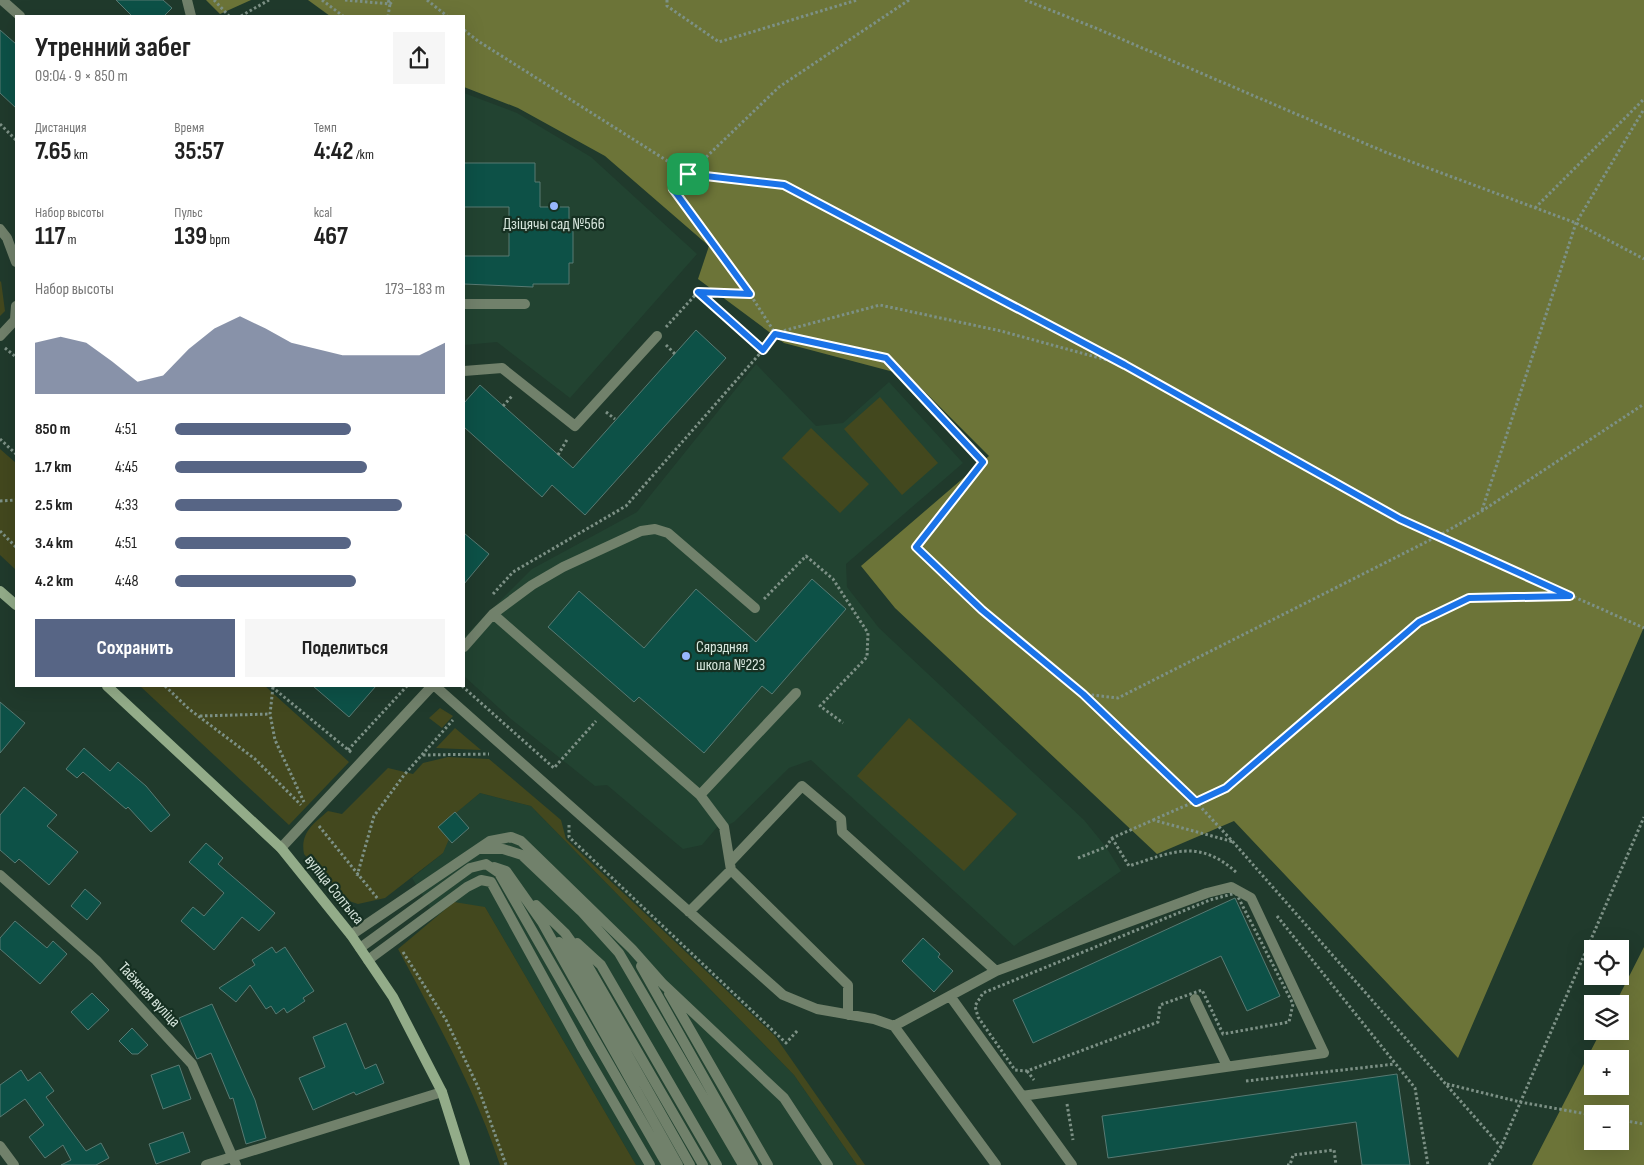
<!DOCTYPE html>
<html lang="ru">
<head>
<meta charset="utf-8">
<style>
	:root { --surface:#fff; --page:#f6f6f6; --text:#222; --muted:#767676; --accent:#576585 }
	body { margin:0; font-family:"Sofia Sans Condensed",sans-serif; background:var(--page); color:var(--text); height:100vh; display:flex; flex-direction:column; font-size:19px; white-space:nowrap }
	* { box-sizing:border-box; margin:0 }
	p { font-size:16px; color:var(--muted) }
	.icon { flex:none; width:28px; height:28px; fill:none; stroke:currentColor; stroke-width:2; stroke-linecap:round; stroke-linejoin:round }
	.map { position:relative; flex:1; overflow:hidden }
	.sheet { position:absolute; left:15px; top:15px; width:450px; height:672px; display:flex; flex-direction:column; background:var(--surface); border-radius:0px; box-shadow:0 5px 20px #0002 }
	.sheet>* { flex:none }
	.buttons { position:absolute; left:1584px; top:940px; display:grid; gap:10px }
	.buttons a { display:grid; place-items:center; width:45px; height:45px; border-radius:0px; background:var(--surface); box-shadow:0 5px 20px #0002; font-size:25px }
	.pin { position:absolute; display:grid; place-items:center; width:42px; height:42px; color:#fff; margin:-21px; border-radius:10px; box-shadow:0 2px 8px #0006 }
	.round { display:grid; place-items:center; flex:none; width:52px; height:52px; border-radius:0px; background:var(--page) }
	.overview { display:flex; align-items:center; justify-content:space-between; height:85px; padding:0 20px }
	h1 { font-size:28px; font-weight:700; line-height:38px }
	.stats { display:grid; grid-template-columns:repeat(3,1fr); gap:8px; height:85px; padding:5px 20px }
	.stats div { display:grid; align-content:center }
	.stats b { font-size:25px; font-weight:700 }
	.stats small { font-size:14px; font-weight:400 }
	.stats p { font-size:14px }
	.chart { height:140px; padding:10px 20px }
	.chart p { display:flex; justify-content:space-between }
	.chart svg { width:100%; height:90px; margin-top:5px; fill:var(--accent); opacity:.7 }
	.primary-button { display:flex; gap:10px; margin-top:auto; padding:10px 20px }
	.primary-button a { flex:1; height:58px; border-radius:0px; background:var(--accent); color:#fff; font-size:20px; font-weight:700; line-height:58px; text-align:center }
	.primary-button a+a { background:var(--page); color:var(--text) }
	ul { padding:0 20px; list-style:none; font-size:16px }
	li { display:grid; grid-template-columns:80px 60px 1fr; align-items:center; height:38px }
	li i { height:12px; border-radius:6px; background:var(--accent) }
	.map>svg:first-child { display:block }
	.built { fill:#224331 }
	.green { fill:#43481e }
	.forest { fill:#6c7438; fill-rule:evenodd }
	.building { fill:#0d5147; stroke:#587a73 }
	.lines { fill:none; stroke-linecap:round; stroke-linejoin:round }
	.path { stroke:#7d9186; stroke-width:3; stroke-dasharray:2.5 2.5; stroke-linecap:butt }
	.service { stroke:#71816b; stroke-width:10 }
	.minor { stroke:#71816b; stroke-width:10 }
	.secondary { stroke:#93ac89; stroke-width:10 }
	.route-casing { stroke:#fff; stroke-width:10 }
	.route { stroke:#1a73e8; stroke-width:6 }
	.poi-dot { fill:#97b6fd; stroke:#163022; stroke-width:2 }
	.labels { text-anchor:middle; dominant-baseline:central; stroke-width:4.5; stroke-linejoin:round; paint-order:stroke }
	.poi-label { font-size:16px; fill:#d6e5dc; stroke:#163022 }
	.street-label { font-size:16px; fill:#d6e5dc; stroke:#163022 }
</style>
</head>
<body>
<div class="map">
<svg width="1644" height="1165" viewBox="0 0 1644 1165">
	<rect width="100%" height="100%" fill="#203a2c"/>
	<path class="built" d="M464,93l53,20 74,44 106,97 -127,144 -73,-56 -33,3z
		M756,364l60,62 27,-3 46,-41 74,81 -117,101 1,23 32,41 205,192 22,27 15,24 -107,75 -203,-186 -22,8 -55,54 -10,5 -6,-1 -16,19 -19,4 -76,-64 -12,1 -84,-67 -47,-43v-39l68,-68 105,-57z
		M480,793l51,13 263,269 63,90h-221l-151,-258 -50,9 -23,-38 31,-25 -5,-26z"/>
	<path class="green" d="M1,281l4,30 -5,5v-34z
		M880,397l58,66 -36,32 -58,-66z
		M811,428l58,56 -29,29 -58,-55z
		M0,449l16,14v107l-16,-15z
		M140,686h125l84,76 -60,63z
		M440,708l13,8 -11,12 -13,-10z
		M909,718l108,96 -53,57 -107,-95z
		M455,728l26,22 -45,-2z
		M448,757l41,2 72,61 5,19 209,197 90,129h-8l-63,-90 -263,-269 -51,-13 -41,34 10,12 -6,14 -58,45 -27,6 -15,-5 -39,-45c-4,-21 9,-30 24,-43l14,3 46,-46 25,6 10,-11z
		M454,902l31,5 151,258h-136c-25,-76 -64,-145 -102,-216z"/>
	<path class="forest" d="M206,0h45l-31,14z
		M308,0h1336v627l-186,431 -224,-237 -77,33 -262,-246 -34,-42 128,-110 -80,-80 -125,-33 -86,-64 11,-33 -104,-90 -87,-48 -54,-21v-71h-134z
		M1644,947v218h-112l69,-134h19v-27h-5zM1592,1059h28v27h-28zM1592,1114h28v27h-28z"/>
	<path class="building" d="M116,0h47l9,8 -8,8h-32z
		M0,30l16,14v64l-16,-15z
		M464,163h71v19h5v25h29v21h4v35h-4v21h-36v3l-69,-3v-28h45v-49h-45z
		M696,330l30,28 -141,157 -33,-30 -10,12 -78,-70v-24l16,-18 93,83z
		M464,533l25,21 -25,30z
		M812,579l34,30 -74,85 -10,-8 -58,67 -65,-56 -5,5 -86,-75 31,-36 65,57 52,-59 60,53z
		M313,686h63l-27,31z
		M0,702l25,21 -25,30z
		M84,748l26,23 8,-9 28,24 24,29 -19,17 -23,-25 -2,2 -43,-37 -6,6 -11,-9z
		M24,787l33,28 -10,11 31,26 -29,33 -30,-26 -4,4 -15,-13v-35z
		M455,812l14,16 -17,15 -14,-16z
		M206,843l17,15 -5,6 57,49 -16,18 -17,-14 -28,33 -33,-29 12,-14 11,9 20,-23 -35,-31z
		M85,889l16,14 -14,17 -16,-14z
		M1235,898l45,98 -33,15 -26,-55 -188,87 -20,-43z
		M15,921l32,27 6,-7 14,13 -27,30 -40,-35v-11z
		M923,938l17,16 -2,3 15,14 -19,21 -32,-31z
		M272,947l4,6 9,-6 29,44 -11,7 2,3 -18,12 -3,-5 -8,6 -5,-8 -5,3 -16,-24 -14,17 -17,-14 36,-23 -3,-5z
		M92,993l17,17 -21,20 -17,-18z
		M212,1004l43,96 11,38 -20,6 -13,-46 -3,1 -19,-46 -14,6 -18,-41z
		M346,1023l19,46 11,-5 8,19 -28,12 -2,-3 -41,18 -14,-32 26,-11 -12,-30z
		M132,1028l16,17 -10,9h-6l-13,-13z
		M179,1065l12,34 -28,10 -12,-34z
		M21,1070l7,11 12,-9 14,19 -8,6 40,54 15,-8 8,15 -13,7h-35l10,-5 -8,-15 -18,13 -16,-21 15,-12 -19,-26 -25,18v-32z
		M1397,1074l13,91h-48l-6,-43 -248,36 -6,-42z
		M183,1132l7,20 -34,12 -7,-20z"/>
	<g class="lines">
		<path class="path" d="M214,0l15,16
			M322,0l21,16
			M345,0l45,4 3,-4
			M388,0l2,4 -2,12
			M427,0l20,16
			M667,0v6l52,36 138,-42
			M909,0l-130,87 -106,102 77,105 25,39 111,26 97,103 -67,85 66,63 101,84 35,4 322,-163 42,-24 162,-107
			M1025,0l73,29 287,123 191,71 68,36
			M241,16l28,-16
			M464,30l14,11 210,133 96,11 334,177
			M0,124l16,16
			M1535,208l109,-109
			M666,327l32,-35 52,2
			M666,345l9,9
			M5,348l11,9
			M763,350l12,-17 105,-28 121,26 124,34 274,154 171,76
			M503,406l10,-11
			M606,412l9,7
			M0,439l16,15
			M558,455l10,-17
			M0,501l16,-1
			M1482,510l94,-287 68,-114
			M0,531l16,16
			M493,594l20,-22 113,-66 137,-156 -65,-58
			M764,599l42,-43 27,23 35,54 -1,24 -47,49 23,17
			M165,686l24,23 66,50 46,46
			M462,686l92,82 42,-47
			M272,687l80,66
			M273,687l-3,27 5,26 29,62
			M1083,694l113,108 38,41 267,304
			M200,716l70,-2
			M348,750l59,-64
			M423,755l66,-1
			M1153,820l73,-32 193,-166 50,-24 101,-3 74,33
			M569,825v12l217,206 12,-13
			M319,826l59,73
			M1112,838l17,28c43,-14 70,-28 108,7
			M1078,858l28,-11 6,-9 41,-18 81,22
			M357,876l17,-60 30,-41 49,-55
			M1236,893l57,111 -4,18 -66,12 -21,-44 -42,15 -2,17 -131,49 -12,-1 -37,-53 -3,-11 8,-13 227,-93z
			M1277,916l138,172 13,77
			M403,952l43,68 32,67 28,78
			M1027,1071l7,9
			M1246,1081l149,-17
			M1447,1084l73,18 72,13
			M1067,1104l6,36
			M1620,1120l24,4
			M1287,1165h3l3,-10 41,-5 2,15
			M1489,1165l12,-18 143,-330"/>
		<path class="service" d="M2,0l18,16
			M187,0l4,16
			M0,229l7,9 9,24
			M464,304h61
			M15,319l1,-13
			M0,336l16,-17
			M464,371l38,-3 73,58 82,-90
			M493,614l207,181 24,32 7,43
			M464,647l29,-33 39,-29 31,-18 78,-36 14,-2 13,4 87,75
			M435,686l348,309 34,14 57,10 20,7 102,139
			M700,795l96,-102
			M281,848l151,-162
			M480,849h23l19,6 59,56 38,42 124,212
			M731,861l71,-75 39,33 1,13 154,139
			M494,867l12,4 36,51 136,243
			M536,905l29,28 20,28 118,204
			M689,912l42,-42 117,115v30
			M351,935l139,-94 21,-4 10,4 111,108 31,35 121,114 44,67
			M559,942l15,18 116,205
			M577,943l24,22 116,200
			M360,948l110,-80 16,-4 13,9 168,292
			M368,960l99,-73 14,-7 10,2 91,166 68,117
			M641,966l112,199
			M669,993l99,172
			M950,996l122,169
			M1195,999l32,67
			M894,1026l102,-55 211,-78 24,-6 20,11 73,155 -302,43"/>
		<path class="minor" d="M0,875l96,85 96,104 44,101
			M0,1146l14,19
			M206,1165l236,-73"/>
		<path class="secondary" d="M0,591l16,14
			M107,686l174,162 70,87 42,62 49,95 23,73"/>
	</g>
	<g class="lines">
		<g class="route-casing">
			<path id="route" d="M688,174l96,11 341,180 275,154 170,77 -101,2 -50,24 -193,166 -30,14 -113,-108 -101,-84 -66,-63 67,-85 -97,-104 -111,-24 -12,16 -65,-58 52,2 -77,-105z"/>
		</g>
		<use href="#route" class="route"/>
	</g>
	<g class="poi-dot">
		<circle cx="554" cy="206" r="5"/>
		<circle cx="686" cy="656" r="5"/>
	</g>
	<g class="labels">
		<g class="poi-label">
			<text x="554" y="224">Дзіцячы сад №566</text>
			<text x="696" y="647" text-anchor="start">Сярэдняя<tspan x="696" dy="18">школа №223</tspan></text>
		</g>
		<g class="street-label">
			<text transform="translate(334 890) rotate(51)">вуліца Солтыса</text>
			<text transform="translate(149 995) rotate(47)">Таёжная вуліца</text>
		</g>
	</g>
</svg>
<div class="buttons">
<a><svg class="icon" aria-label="locate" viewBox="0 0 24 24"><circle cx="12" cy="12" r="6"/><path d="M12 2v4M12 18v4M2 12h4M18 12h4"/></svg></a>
<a><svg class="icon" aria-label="layers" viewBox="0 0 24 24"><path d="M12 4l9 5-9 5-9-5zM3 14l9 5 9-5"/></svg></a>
<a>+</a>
<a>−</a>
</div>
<div class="pin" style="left:688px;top:174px;background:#1e9e55"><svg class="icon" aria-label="arrive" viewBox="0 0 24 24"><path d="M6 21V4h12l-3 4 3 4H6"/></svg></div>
<section class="sheet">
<div class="overview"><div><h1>Утренний забег</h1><p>09:04 · 9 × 850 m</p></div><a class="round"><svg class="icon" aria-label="share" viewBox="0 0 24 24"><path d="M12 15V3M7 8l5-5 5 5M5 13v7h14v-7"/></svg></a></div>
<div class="stats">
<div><p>Дистанция</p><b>7.65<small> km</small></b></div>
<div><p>Время</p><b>35:57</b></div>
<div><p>Темп</p><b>4:42<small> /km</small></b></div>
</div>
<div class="stats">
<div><p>Набор высоты</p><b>117<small> m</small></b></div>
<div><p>Пульс</p><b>139<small> bpm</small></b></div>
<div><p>kcal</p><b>467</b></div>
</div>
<div class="chart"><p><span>Набор высоты</span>173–183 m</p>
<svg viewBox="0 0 160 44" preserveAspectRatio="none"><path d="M0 44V19L10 16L20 19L30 28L40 38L50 35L60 22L70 12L80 6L90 12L100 19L110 22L120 25L130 25L140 25L150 25L160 19V44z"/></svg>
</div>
<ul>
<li><b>850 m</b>4:51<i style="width:65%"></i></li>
<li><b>1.7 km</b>4:45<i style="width:71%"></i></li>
<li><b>2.5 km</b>4:33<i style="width:84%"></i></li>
<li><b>3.4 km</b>4:51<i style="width:65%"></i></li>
<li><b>4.2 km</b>4:48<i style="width:67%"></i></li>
</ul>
<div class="primary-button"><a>Сохранить</a><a>Поделиться</a></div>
</section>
</div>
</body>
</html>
